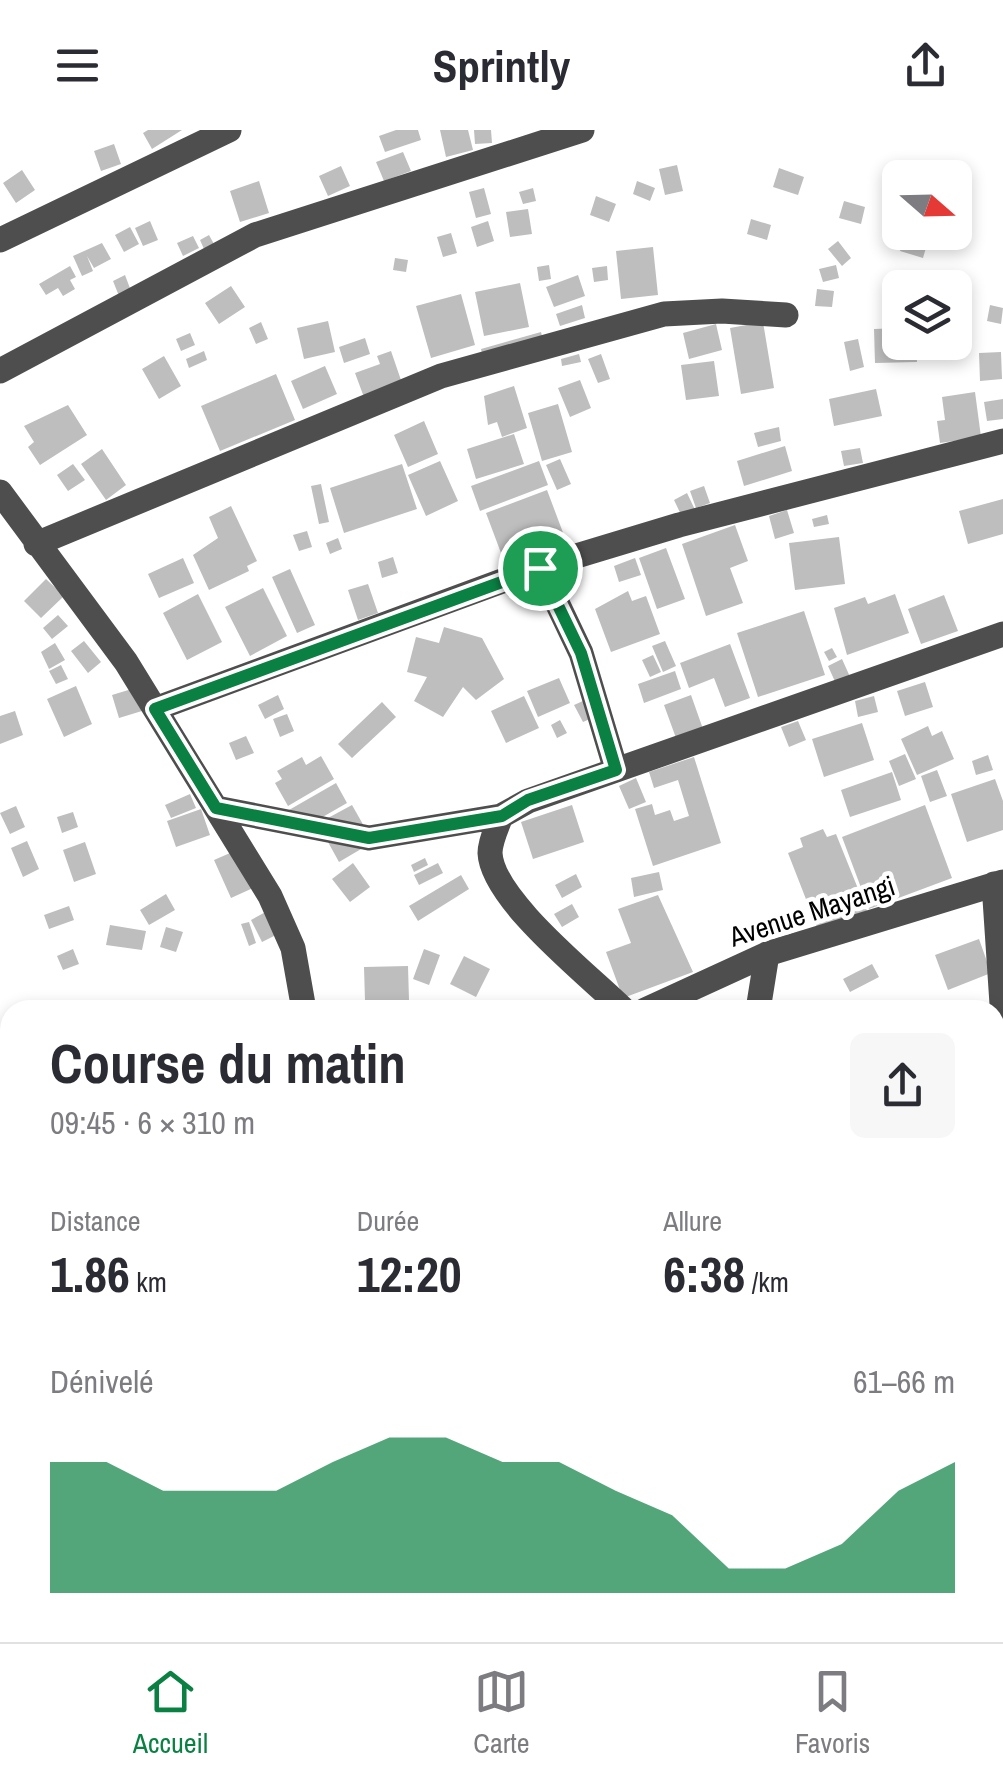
<!DOCTYPE html>
<html lang="fr">
<head>
<meta charset="utf-8">
<style>
	:root { --surface:#fff; --page:#f7f7f7; --text:#2b2b33; --muted:#7c7c81; --line:#e1e1e2; --accent:#0b8043 }
	body { margin:0; font-family:"Archivo Narrow",sans-serif; background:var(--page); color:var(--text); height:100vh; display:flex; flex-direction:column; font-size:38px; white-space:nowrap }
	* { box-sizing:border-box; margin:0 }
	p { font-size:32px; color:var(--muted) }
	.icon { flex:none; width:55px; height:55px; fill:none; stroke:currentColor; stroke-width:2; stroke-linecap:round; stroke-linejoin:round }
	.map { position:relative; flex:1; overflow:hidden }
	.drawer { position:absolute; left:0px; top:870px; width:1005px; height:642px; display:flex; flex-direction:column; background:var(--surface); border-radius:30px 30px 0 0; box-shadow:0 5px 15px #0003 }
	.drawer>* { flex:none }
	.needle { width:65px; rotate:110deg }
	.tools { position:absolute; left:882px; top:30px; display:grid; gap:20px }
	.tools a { display:grid; place-items:center; width:90px; height:90px; border-radius:15px; background:var(--surface); box-shadow:0 5px 15px #0003; font-size:50px }
	.pin { position:absolute; display:grid; place-items:center; width:85px; height:85px; color:#fff; margin:-42px; border:5px solid #fff; border-radius:50%; box-shadow:0 2px 10px #0007 }
	.round { display:grid; place-items:center; flex:none; width:105px; height:105px; border-radius:15px; background:var(--page) }
	.head { display:flex; align-items:center; justify-content:space-between; height:170px; padding:0 50px }
	h1 { font-size:55px; font-weight:700; line-height:75px }
	.stats { display:grid; grid-template-columns:repeat(3,1fr); gap:15px; height:170px; padding:10px 50px }
	.stats div { display:grid; align-content:center }
	.stats b { font-size:50px; font-weight:700 }
	.stats small { font-size:28px; font-weight:400 }
	.stats p { font-size:28px }
	.chart { height:280px; padding:20px 50px }
	.chart p { display:flex; justify-content:space-between }
	.chart svg { width:100%; height:180px; margin-top:10px; fill:var(--accent); opacity:.7 }
	header { display:flex; justify-content:space-between; align-items:center; height:130px; padding:0 50px; background:var(--surface); font-size:45px; font-weight:700 }
	.tab-bar { display:flex; justify-content:space-around; align-items:center; height:140px; border-top:2px solid var(--line); background:var(--surface); font-size:28px; color:var(--muted) }
	.tab-bar a { display:grid; justify-items:center; gap:5px }
	.tab-bar .current { color:var(--accent) }
	.map>svg:first-child { display:block }
	.building { fill:#bebebe }
	.lines { fill:none; stroke-linecap:round; stroke-linejoin:round }
	.minor { stroke:#4e4e4e; stroke-width:25 }
	.route-casing { stroke:#fff; stroke-width:20 }
	.route { stroke:#0b8043; stroke-width:12 }
	.labels { text-anchor:middle; dominant-baseline:central; stroke-width:9; stroke-linejoin:round; paint-order:stroke }
	.street-label { font-size:28px; fill:#000; stroke:#fff }
</style>
</head>
<body>
<header><svg class="icon" aria-label="menu" viewBox="0 0 24 24"><path d="M4 6h16M4 12h16M4 18h16"/></svg>Sprintly<svg class="icon" aria-label="share" viewBox="0 0 24 24"><path d="M12 15V3M7 8l5-5 5 5M5 13v7h14v-7"/></svg></header>
<div class="map">
<svg width="1003" height="1512" viewBox="0 0 1003 1512">
	<rect width="100%" height="100%" fill="#fff"/>
	<path class="building" d="M148,0h34l-30,19 -9,-16z
		M396,0h22l3,10 -36,12 -6,-16z
		M440,0h28l5,20 -27,7z
		M474,0h17l1,13 -17,1z
		M114,14l7,20 -20,7 -7,-20z
		M403,22l8,19 -27,10 -8,-19z
		M677,35l6,26 -18,4 -6,-26z
		M341,36l9,20 -22,10 -9,-20z
		M779,38l25,9 -6,18 -25,-8z
		M22,40l13,20 -19,13 -13,-20z
		M259,51l10,32 -29,9 -10,-31z
		M637,51l18,7 -5,13 -17,-7z
		M484,58l7,26 -15,4 -7,-26z
		M533,58l3,13 -13,3 -4,-12z
		M596,66l20,8 -7,18 -19,-7z
		M844,71l21,6 -4,17 -22,-6z
		M528,79l4,25 -22,3 -4,-25z
		M751,89l20,6 -4,15 -20,-6z
		M150,91l8,19 -15,6 -8,-18z
		M488,91l6,20 -17,6 -6,-20z
		M130,97l9,17 -15,8 -9,-17z
		M906,102l24,2 -7,24 -23,-7z
		M451,103l6,20 -14,4 -6,-20z
		M209,105l5,9 -10,5 -4,-9z
		M193,106l6,12 -16,8 -6,-13z
		M838,111l13,17 -9,8 -14,-17z
		M102,113l9,16 -17,9 -7,-12 6,15 -11,5 -9,-20z
		M653,117l5,48 -37,4 -5,-48z
		M395,128l13,2 -2,12 -13,-2z
		M549,135l2,14 -12,2 -2,-14z
		M836,135l3,13 -16,4 -4,-13z
		M70,136l6,11 -6,3 5,9 -12,7 -5,-8 -12,7 -7,-11z
		M607,136l1,14 -14,2 -2,-14z
		M125,145l6,16 -12,5 -6,-15z
		M578,145l7,21 -31,11 -8,-20z
		M904,148l14,4 -2,6h-15z
		M520,153l9,44 -45,9 -9,-44z
		M231,156l14,21 -26,17 -14,-21z
		M817,159l17,2 -2,16 -17,-1z
		M461,164l14,51 -44,13 -15,-52z
		M582,175l3,13 -25,8 -4,-12z
		M990,175l13,3 -2,16 -14,-3z
		M328,191l7,31 -31,7 -7,-31z
		M261,192l7,17 -12,5 -7,-16z
		M763,192l11,66 -33,6 -11,-66z
		M716,194l6,26 -33,9 -6,-26z
		M900,198v14h16l1,20 -42,1 -1,-34z
		M541,202l3,12 -60,18 -3,-13z
		M955,202l15,1 -2,22 -31,-2v-11h18z
		M190,203l5,12 -14,6 -5,-12z
		M365,208l5,16 -26,9 -5,-16z
		M858,209l6,28 -14,4 -6,-29z
		M204,221l3,9 -18,8 -3,-9z
		M391,221l12,35 -38,14 -10,-27 25,-9 -3,-8z
		M1001,222l1,27 -22,2 -1,-28z
		M579,224l2,8 -19,4 -1,-7z
		M601,224l9,25 -12,4 -10,-24z
		M164,226l17,30 -22,13 -17,-30z
		M714,231l5,35 -33,4 -5,-35z
		M325,236l12,28 -34,15 -12,-28z
		M276,244l19,46 -75,31 -19,-45z
		M580,250l11,28 -21,9 -12,-29z
		M514,256l13,42 -25,9 -5,-15 -9,3 -4,-29z
		M876,259l6,27 -48,10 -5,-27z
		M975,262l6,45 -41,6 -3,-22 8,-1 -3,-23z
		M1003,269v20l-16,2 -3,-19z
		M558,274l14,48 -30,9 -14,-48z
		M68,275l19,30 -47,30 -12,-18 6,-5 -10,-16z
		M424,291l14,33 -30,13 -14,-32z
		M779,297l2,14 -23,6 -4,-14z
		M514,304l10,30 -48,15 -9,-30z
		M785,316l7,25 -48,15 -7,-25z
		M860,318l3,15 -19,3 -3,-15z
		M102,319l24,36 -20,15 -25,-36z
		M560,329l11,25 -14,6 -11,-25z
		M440,331l18,40 -32,15 -18,-41z
		M539,331l9,24 -68,26 -9,-25z
		M73,334l12,16 -17,11 -11,-16z
		M402,334l15,45 -73,24 -14,-45z
		M321,354l8,38 -10,2 -8,-38z
		M704,356l6,17 -14,5 -6,-17z
		M547,360l18,48 -61,23 -18,-48z
		M687,363l11,23 -13,7 -11,-23z
		M1003,369v35l-35,10 -9,-33z
		M231,376l26,55 -10,5 2,5 -40,19 -16,-35 25,-17 -9,-21z
		M787,380l7,23 -19,6 -6,-23z
		M827,385l2,9 -15,3 -2,-8z
		M735,395l13,36 -18,7 13,35 -37,13 -24,-72z
		M307,401l5,16 -13,4 -6,-16z
		M839,407l6,47 -50,6 -6,-47z
		M338,408l4,11 -12,5 -4,-11z
		M666,418l19,51 -28,10 -18,-51z
		M393,427l5,16 -16,5 -4,-16z
		M183,428l11,25 -35,15 -11,-24z
		M635,428l6,17 -22,7 -5,-16z
		M290,439l25,56 -18,8 -25,-56z
		M46,449l18,17 -23,22 -17,-17z
		M368,454l10,29 -20,7 -10,-30z
		M263,458l24,48 -37,20 -25,-49z
		M628,461l4,10 14,-5 14,38 -49,18 -16,-43z
		M198,464l24,48 -35,18 -24,-47z
		M895,464l14,39 -62,22 -13,-47 31,-11 3,7z
		M944,465l14,36 -37,13 -13,-35z
		M804,481l21,64 -67,22 -21,-64z
		M58,485l10,11 -16,13 -9,-11z
		M444,497l38,11 22,41 -28,21 -13,-13 -20,30 -29,-16 13,-24 -20,-5 9,-35 23,6z
		M84,511l17,21 -13,11 -17,-22z
		M665,511l11,25 -13,6 -11,-26z
		M55,513l10,17 -16,9 -8,-17z
		M730,514l20,54 -25,9 -11,-29 -25,10 -9,-25z
		M832,518l5,9 -8,4 -5,-9z
		M653,525l8,17 -11,5 -8,-17z
		M842,529l9,20 -14,7 -9,-20z
		M61,535l7,14 -12,5 -7,-13z
		M675,541l6,18 -37,14 -6,-19z
		M559,548l11,25 -32,14 -11,-26z
		M925,552l8,25 -28,9 -8,-25z
		M148,554l7,23 -36,11 -7,-23z
		M76,556l16,38 -28,13 -17,-38z
		M278,565l6,14 -19,10 -7,-14z
		M691,565l12,34 -27,9 -12,-33z
		M524,566l15,32 -33,15 -15,-32z
		M874,566l4,16 -20,5 -3,-16z
		M583,571l9,17 -9,4 -9,-17z
		M382,572l14,15 -44,41 -14,-14z
		M15,581l8,24 -23,9v-28z
		M287,584l7,17 -14,6 -7,-18z
		M560,590l7,13 -10,5 -6,-13z
		M798,591l8,19 -17,7 -8,-20z
		M862,593l12,37 -50,17 -12,-38z
		M928,596l4,10 10,-5 12,28 -37,16 -16,-36z
		M246,606l8,17 -18,7 -7,-17z
		M905,624l11,25 -17,7 -10,-25z
		M988,625l5,15 -17,5 -4,-14z
		M321,626l13,23 -46,27 -13,-23 7,-4 -5,-8 25,-14 4,8z
		M694,627l27,86 -68,23 -18,-57 17,-5 3,11 15,-5 4,11 15,-5 -11,-36 -24,8 -5,-16z
		M937,640l10,26 -17,6 -9,-26z
		M892,642l9,28 -51,17 -9,-27z
		M636,648l10,24 -17,7 -10,-23z
		M995,649l8,22v29l-36,12 -16,-48z
		M336,653l11,20 -47,27 -11,-20z
		M190,664l6,14 -25,10 -6,-13z
		M352,675l21,37 -34,20 -16,-29 5,-15z
		M572,675l12,37 -51,17 -12,-37z
		M925,675l27,73 -83,31 -27,-72z
		M16,676l9,21 -15,7 -10,-21z
		M201,679l9,26 -34,12 -9,-26z
		M73,682l5,15 -16,6 -5,-16z
		M823,699l4,8 9,-3 31,77 -49,19 -30,-77 15,-6 -3,-9z
		M27,711l12,28 -16,8 -12,-29z
		M85,712l11,32 -22,8 -11,-32z
		M237,720l16,38 -22,10 -17,-38z
		M425,728l3,7 -14,7 -3,-7z
		M353,733l17,24 -20,15 -18,-23z
		M438,733l5,10 -24,12 -5,-10z
		M659,742l4,18 -29,7 -3,-19z
		M576,744l6,13 -20,11 -7,-13z
		M461,745l8,14 -51,32 -9,-15z
		M166,764l9,16 -26,15 -9,-15z
		M658,765l35,77 -70,26 -17,-46 25,-9 -13,-34z
		M572,774l7,13 -17,10 -8,-13z
		M69,776l5,14 -25,9 -5,-14z
		M273,778l11,23 -22,11 -11,-22z
		M249,792l7,21 -7,3 -8,-22z
		M110,795l36,6 -4,19 -36,-5z
		M166,797l17,5 -7,20 -16,-5z
		M979,809l12,34 -43,17 -13,-35z
		M73,819l6,15 -16,6 -6,-14z
		M424,819l16,6 -11,30 -16,-6z
		M464,826l26,13 -14,28 -26,-13z
		M872,834l7,13 -29,15 -7,-13z
		M408,836l1,34 -44,1 -1,-34z
		M0,1091l10,6 -4,23 -6,-4z
		M10,1205v24l-10,-4z
		M995,1209l8,3v42l-8,-4z
		M0,1270l10,5v39l-10,-5z
		M0,1321l10,4v34l-10,-4z
		M995,1348l8,1v40l-8,-1z
		M0,1367l10,3v23l-10,-4z
		M999,1429h4v40l-8,-2z
		M24,1502h15l26,10h-44z
		M60,1502h40l-4,10h-15z
		M426,1502h38v10h-37z
		M489,1502h43l1,10h-43z
		M558,1502h30l-1,10h-30z
		M744,1502h42l-2,10h-41z
		M845,1502h45l1,10h-46z"/>
	<g class="lines">
		<path class="minor" d="M0,110l229,-110
			M0,241l255,-136 327,-105
			M0,362l126,170 144,234 23,52 11,62
			M36,414l405,-168 223,-62 58,-3 64,4
			M540,437l41,86 35,117
			M155,579l385,-142 139,-42 324,-84
			M216,678l153,30 132,-22
			M994,754l9,135
			M624,880c-33,-33 -132,-110 -134,-157 0,-12 7,-26 11,-37l27,-15 475,-167
			M645,880l122,-56 236,-72
			M758,880l9,-56
			M995,1035l8,-49
			M0,1459l10,-32
			M381,1502l1,10
			M189,1512l2,-10
			M663,1512l1,-10
			M929,1512l2,-10"/>
	</g>
	<g class="lines">
		<g class="route-casing">
			<path id="route" d="M540,438l41,85 35,117 -88,30 -26,16 -133,22 -153,-30 -61,-99z"/>
		</g>
		<use href="#route" class="route"/>
	</g>
	<g class="labels">
		<g class="street-label">
			<text transform="translate(812 781) rotate(-18)">Avenue Mayangi</text>
		</g>
	</g>
</svg>
<div class="tools">
<a><svg class="needle" viewBox="-14 -14 28 28"><path d="M0-13l5 13h-10z" fill="#e53935"/><path d="M0 13l5-13h-10z" fill="#7c7c81"/></svg></a>
<a><svg class="icon" aria-label="layers" viewBox="0 0 24 24"><path d="M12 4l9 5-9 5-9-5zM3 14l9 5 9-5"/></svg></a>
</div>
<div class="pin" style="left:540px;top:438px;background:#1e9e55"><svg class="icon" aria-label="arrive" viewBox="0 0 24 24"><path d="M6 21V4h12l-3 4 3 4H6"/></svg></div>
<section class="drawer">
<div class="head"><div><h1>Course du matin</h1><p>09:45 · 6 × 310 m</p></div><a class="round"><svg class="icon" aria-label="share" viewBox="0 0 24 24"><path d="M12 15V3M7 8l5-5 5 5M5 13v7h14v-7"/></svg></a></div>
<div class="stats">
<div><p>Distance</p><b>1.86<small> km</small></b></div>
<div><p>Durée</p><b>12:20</b></div>
<div><p>Allure</p><b>6:38<small> /km</small></b></div>
</div>
<div class="chart"><p><span>Dénivelé</span>61–66 m</p>
<svg viewBox="0 0 160 44" preserveAspectRatio="none"><path d="M0 44V12L10 12L20 19L30 19L40 19L50 12L60 6L70 6L80 12L90 12L100 19L110 25L120 38L130 38L140 32L150 19L160 12V44z"/></svg>
</div>
</section>
</div>
<nav class="tab-bar">
<a class="current"><svg class="icon" aria-label="home" viewBox="0 0 24 24"><path d="M3 11l9-7 9 7M6 9v11h12V9"/></svg>Accueil</a>
<a><svg class="icon" aria-label="map" viewBox="0 0 24 24"><path d="M3 6l6-2 6 2 6-2v14l-6 2-6-2-6 2zM9 4v14M15 6v14"/></svg>Carte</a>
<a><svg class="icon" aria-label="saved" viewBox="0 0 24 24"><path d="M7 4h10v16l-5-4-5 4z"/></svg>Favoris</a>
</nav>
</body>
</html>
